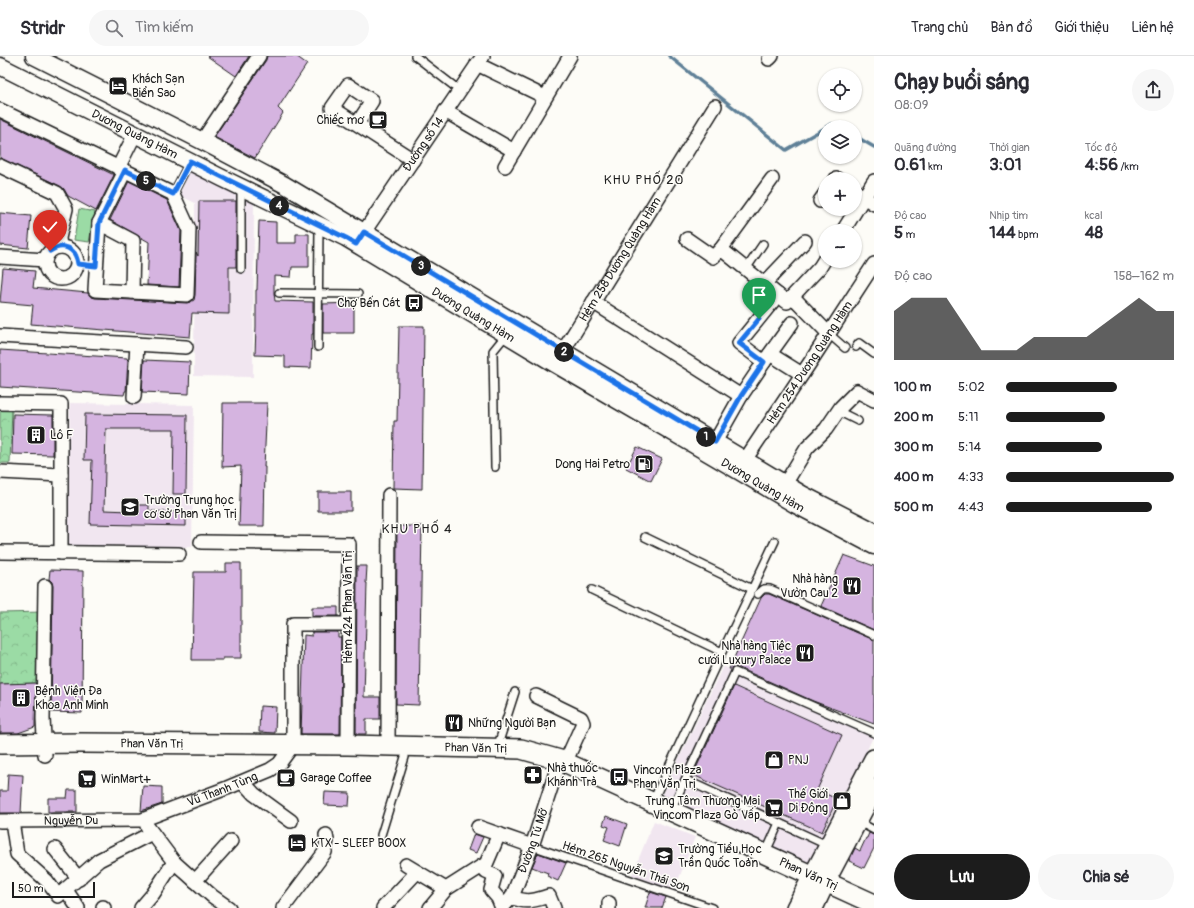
<!DOCTYPE html>
<html lang="vi">
<head>
<meta charset="utf-8">
<style>
	:root { --surface:#fff; --page:#f7f7f7; --text:#2b2b33; --muted:#7c7c81; --line:#e1e1e2; --accent:#1c1c1c }
	body { margin:0; font-family:Pangolin,sans-serif; background:var(--page); color:var(--text); height:100vh; display:flex; flex-direction:column; font-size:15px; white-space:nowrap }
	* { box-sizing:border-box; margin:0 }
	p { font-size:13px; color:var(--muted) }
	.icon { flex:none; width:22px; height:22px; fill:none; stroke:currentColor; stroke-width:2; stroke-linecap:round; stroke-linejoin:round }
	.map { position:relative; flex:1; overflow:hidden }
	.side { display:flex; flex-direction:column; background:var(--surface); width:320px }
	.side>* { flex:none }
	.tools { position:absolute; left:818px; top:12px; display:grid; gap:8px }
	.tools a { display:grid; place-items:center; width:44px; height:44px; border-radius:50%; background:var(--surface); box-shadow:0 1px 3px #0004; font-size:20px }
	.scale { position:absolute; left:12px; bottom:10px; width:83px; box-sizing:border-box; padding-left:4px; border:2px solid #1c1c1c; border-top:0; font-size:11px; line-height:14px; white-space:nowrap; color:#1c1c1c; -webkit-text-stroke:3px #fdfcf7; paint-order:stroke }
	.pin { position:absolute; display:grid; place-items:center; width:34px; height:34px; color:#fff; margin:-41px -17px; border-radius:50% 50% 50% 0; rotate:-45deg; box-shadow:0 0 4px #0007 }
	.pin .icon { rotate:45deg }
	.km { position:absolute; width:20px; height:20px; margin:-10px; border-radius:50%; background:#222; color:#fff; font-size:11px; line-height:20px; text-align:center }
	.round { display:grid; place-items:center; flex:none; width:42px; height:42px; border-radius:21px; background:var(--page) }
	.head { display:flex; align-items:center; justify-content:space-between; height:68px; padding:0 20px }
	h1 { font-size:22px; font-weight:700; line-height:30px }
	.metrics { display:grid; grid-template-columns:repeat(3,1fr); gap:6px; height:68px; padding:4px 20px }
	.metrics div { display:grid; align-content:center }
	.metrics b { font-size:17px; font-weight:700 }
	.metrics small { font-size:11px; font-weight:400 }
	.metrics p { font-size:11px }
	.chart { height:112px; padding:8px 20px }
	.chart p { display:flex; justify-content:space-between }
	.chart svg { width:100%; height:72px; margin-top:4px; fill:var(--accent); opacity:.7 }
	.action { display:flex; gap:8px; margin-top:auto; padding:8px 20px }
	.action a { flex:1; height:46px; border-radius:24px; background:var(--accent); color:#fff; font-size:16px; font-weight:700; line-height:46px; text-align:center }
	.action a+a { background:var(--page); color:var(--text) }
	ul { padding:0 20px; list-style:none; font-size:13px }
	li { display:grid; grid-template-columns:64px 48px 1fr; align-items:center; height:30px }
	li i { height:10px; border-radius:5px; background:var(--accent) }
	header { display:flex; align-items:center; gap:24px; box-sizing:border-box; height:56px; padding:0 20px; background:var(--surface); border-bottom:1px solid var(--line) }
	header strong { font-size:19px }
	nav { display:flex; gap:22px; margin-inline-start:auto; font-size:14px }
	.search { width:280px; height:36px; background:var(--page); display:flex; align-items:center; gap:10px; box-sizing:border-box; padding:0 14px; border-radius:22px; color:var(--muted); font-size:15px }
	main { display:flex; flex:1; min-height:0 }
	.map>svg:first-child { display:block }
	.built { fill:#f1e6f0 }
	.park { fill:url(#park-crowns); stroke:#5c7c60 }
	.pitch { fill:#9bdba5; stroke:#5c7c60 }
	.lines { fill:none; stroke-linecap:round; stroke-linejoin:round }
	.stream { stroke:#5f8097; stroke-width:3.5 }
	.building { fill:#d5b4e0; stroke:#1c1c1c }
	.service-casing { stroke:#1c1c1c; stroke-width:10 }
	.minor-casing { stroke:#1c1c1c; stroke-width:16 }
	.tertiary-casing { stroke:#1c1c1c; stroke-width:19 }
	.secondary-casing { stroke:#1c1c1c; stroke-width:22 }
	.service { stroke:#fdfcf7; stroke-width:7 }
	.minor { stroke:#fdfcf7; stroke-width:13 }
	.tertiary { stroke:#fdfcf7; stroke-width:16 }
	.secondary { stroke:#fdfcf7; stroke-width:19 }
	.route-casing { stroke:#fff; stroke-width:8 }
	.route { stroke:#1a73e8; stroke-width:5 }
	.labels { text-anchor:middle; dominant-baseline:central; stroke-width:3; stroke-linejoin:round; paint-order:stroke }
	.poi-label { font-size:12px; fill:#1c1c1c; stroke:#fdfcf7; text-anchor:start }
	.street-label { font-size:12px; fill:#1c1c1c; stroke:#fdfcf7 }
	.neighbourhood-label { font-size:13px; letter-spacing:1px; fill:#1c1c1c; stroke:#fdfcf7 }
</style>
</head>
<body>
<header>
<strong>Stridr</strong>
<div class="search"><svg class="icon" aria-label="search" viewBox="0 0 24 24"><circle cx="10" cy="10" r="6"/><path d="M15 15l6 6"/></svg>Tìm kiếm</div>
<nav><a>Trang chủ</a><a>Bản đồ</a><a>Giới thiệu</a><a>Liên hệ</a></nav>
</header>
<main>
<div class="map">
<svg width="874" height="852" viewBox="0 0 874 852">
	<defs>
		<pattern id="park-crowns" width="20" height="18" patternUnits="userSpaceOnUse"><rect width="20" height="18" fill="#9bdba5"/><path d="M2 6a3 3 0 1 1 6 0M12 15a3 3 0 1 1 6 0" fill="none" stroke="#85bb8d"/></pattern>
	</defs>
	<rect width="100%" height="100%" fill="#fdfcf7"/>
	<filter id="ink" filterUnits="userSpaceOnUse"><feTurbulence type="fractalNoise" baseFrequency=".025" numOctaves="2"/><feDisplacementMap in="SourceGraphic" scale="8" xChannelSelector="R" yChannelSelector="G"/><feConvolveMatrix kernelMatrix="1 2 1 2 8 2 1 2 1" color-interpolation-filters="sRGB"/></filter>
	<g filter="url(#ink)">
		<path class="built" d="M195,105l59,35 -1,181 -59,-1 1,-173 -16,-8z
			M70,347l124,2 -2,142 -125,-2z
			M723,610l151,69 -62,134 -152,-70z
			M654,765l41,16 -21,54 -42,-16z"/>
		<path class="park" d="M0,352h12l-2,55h-10z
			M44,556l-2,71 -42,1v-71z"/>
		<path class="pitch" d="M79,153l16,3 -6,30 -15,-2z"/>
		<g class="lines">
			<path class="stream" d="M669,0l117,94 39,-22
				M826,71l6,-3 6,3
				M855,80l19,11"/>
		</g>
		<path class="building" d="M207,0h42l-13,20z
			M267,0h29l11,8 -29,44 5,5 -28,45 -41,-21 52,-77z
			M0,63l114,56 -18,36 -28,-15 -4,-7 -4,-3 -60,-28z
			M129,125l38,19 14,31 -2,56 -32,-2 2,-43 -39,-22z
			M199,145h37v66h-7v47l-37,-1 -2,24 -159,-13 2,-19 -33,-3 3,-34 32,3 -2,17 55,5 2,3 5,2 92,5 3,-1 4,-2 1,-5 1,-43 2,4z
			M0,157l31,3 -3,32 -28,-3z
			M259,165l17,1v21h20v-9h13v33h-17l-1,10 -17,-1v17l1,8 38,1v32h-1l-1,34 -26,-1v-11l-30,-1 1,-29v-36h1z
			M354,247v30h-31v-29z
			M399,270h25l-2,163 -29,-1 1,-67h3z
			M0,294l127,8v1l1,1 -2,31h-1l-1,4 -124,-8z
			M144,304l46,2 -1,32 -47,-2z
			M223,347h44l-3,64h1l-1,59h-25l2,-60 -19,1z
			M13,358l40,1v40l-41,-1z
			M85,358l102,1 -1,79h-13l1,-65h-68l-2,81 26,1v-6h19v6l37,1v14l-96,-2 2,-64h-8z
			M637,391l25,12 -11,22 -25,-13z
			M318,436h33v19h-33z
			M397,470h25l-3,179 -23,-1z
			M844,499l30,11v64l-53,-24z
			M226,507h15v95h-18v2h-31l2,-88h32z
			M357,510h10l-1,17h1l-3,114h16v22h-14v15h-10z
			M50,514l33,1 -1,142 -31,-1 2,-126 -1,-4 -3,-3z
			M765,538h4l105,46v84l-61,-23 -76,-34h-3l-3,2h-2l32,-71z
			M312,551h26v9h-26z
			M312,576h26v5h3l-1,97h-39l3,-99 8,1z
			M36,627l-1,44 -17,6h-18v-49z
			M734,630l108,49 -25,55 20,9 -15,33 -129,-57z
			M260,650l16,1 -1,26 -16,-1z
			M8,718l15,1 -2,38h-21v-22h7z
			M143,730l19,1v17l-21,7z
			M68,734h9v22h-29v-14h19z
			M325,736l25,1 -1,13 -25,-1z
			M606,760l21,8 -7,22 -16,-6 5,-13 -6,-2z
			M869,777l5,2v13l-10,20 -15,-7 6,-13 5,3 6,-13h1z
			M474,778l9,3 -7,16 -8,-3z
			M538,797l28,10 -8,18 -11,-5 1,-3 -16,-6z
			M650,836l16,5 -4,11h-17z"/>
		<g class="lines">
			<g class="service-casing">
				<path id="service" d="M415,0l44,34
					M173,138l17,-33
					M241,213v-81
					M746,213l17,-25
					M279,237l79,1
					M829,278l16,14
					M318,291l1,-122
					M856,291l3,-4 15,11
					M838,355l20,10
					M495,411l-2,-116 13,-16
					M645,481l107,52
					M592,534l130,62
					M758,538c4,-5 5,-6 12,-5l104,46
					M497,692l18,-56
					M686,724l143,66
					M653,745l69,-149 53,-111
					M671,754l64,-138 139,61
					M857,765l17,9
					M381,779l24,-78
					M532,790l180,62
					M765,798l14,-31"/>
			</g>
			<g class="minor-casing">
				<g id="minor">
					<path d="M769,3l3,-3"/>
					<path d="M477,8l68,33"/>
					<path d="M0,54l173,84 16,35 -2,66 -92,-5 4,-67 26,-52"/>
					<path d="M445,55l69,40"/>
					<path d="M357,68l15,-23 -24,-16 -16,23 81,52"/>
					<path d="M202,85l57,-85"/>
					<path d="M0,110l57,27 9,16 -7,29 1,9"/>
					<path d="M505,110l65,-110"/>
					<path d="M118,112l17,-34"/>
					<path d="M836,123h1"/>
					<path d="M855,135l19,13"/>
					<path d="M820,145l5,-7"/>
					<path d="M99,167l34,18 -1,51"/>
					<path d="M843,175l31,-50"/>
					<path id="s1" d="M364,176l119,-176"/>
					<path d="M687,183l26,18 8,-8 51,-70"/>
					<circle cx="61" cy="207" r="16"/>
					<path d="M721,193l57,46"/>
					<path d="M0,201l45,3"/>
					<path d="M764,228l41,-43"/>
					<path d="M793,241l36,37"/>
					<path d="M593,246l148,94"/>
					<path d="M0,280l186,11"/>
					<path id="s2" d="M563,295l152,-245"/>
					<path d="M770,298l32,20"/>
					<path d="M764,306l28,-39"/>
					<path d="M134,341l3,-53"/>
					<path d="M0,347l61,1v149"/>
					<path d="M715,386l26,-46 23,-34 -25,-19 39,-48 9,7 33,-35 5,-8"/>
					<path id="s3" d="M745,404l66,-99 63,-97"/>
					<path d="M0,416l61,3"/>
					<path d="M785,428l22,-36 19,-19 15,-22 16,-16 17,9"/>
					<path d="M201,486l148,2 -1,201"/>
					<path d="M0,496l179,2"/>
					<path d="M536,640l45,22 2,5 -18,40"/>
					<path d="M388,690l1,-251"/>
					<path d="M45,699l-2,-36 2,-133"/>
					<path d="M243,726l11,12 37,27"/>
					<path id="s4" d="M0,765l142,-1 85,-32 43,-18 9,-6 14,-19v-121h55"/>
					<path d="M12,765l5,33 30,27 11,15 41,-36 53,-27"/>
					<path d="M147,770l27,36 38,34 17,12"/>
					<path d="M478,771l54,19"/>
					<path d="M55,793l24,30"/>
					<path d="M406,809l40,24 36,-23 4,6 9,4 -4,14 7,8 4,10"/>
					<path d="M484,813l15,-35"/>
					<path d="M195,825l36,-40"/>
					<path d="M66,834l12,18"/>
					<path d="M512,841c15,7 23,3 37,-1l5,12"/>
					<path d="M609,847v5"/>
					<path d="M103,851l1,1"/>
					<path d="M141,852l12,-14 21,-32"/>
					<path d="M283,852l42,-56 2,-12 -1,-5"/>
					<path d="M383,852l34,-36"/>
					<path d="M430,852l16,-19"/>
					<path id="s5" d="M502,852l10,-11 20,-51 25,-77"/>
				</g>
			</g>
			<g class="tertiary-casing">
				<g id="tertiary">
					<path d="M34,0l168,85 83,44 517,309 72,37"/>
					<path id="s6" d="M0,10l222,112 124,60 209,126 153,89 88,52 78,41"/>
				</g>
			</g>
			<g class="secondary-casing">
				<g id="secondary">
					<path id="s7" d="M0,688l81,-1 267,2 173,4 39,11 314,144"/>
					<path d="M796,852l33,-62 45,-87"/>
					<path d="M813,852l16,-34 45,-85"/>
				</g>
			</g>
			<use href="#service" class="service"/>
			<use href="#minor" class="minor"/>
			<use href="#tertiary" class="tertiary"/>
			<use href="#secondary" class="secondary"/>
		</g>
	</g>
	<g class="lines" filter="url(#ink)">
		<g class="route-casing">
			<path id="route" d="M50,195c13,-9 26,-3 28,13l18,2 3,-43 26,-53 48,24 17,-33 156,77 10,6 8,-12 351,210 26,-46 23,-34 -25,-19 20,-24"/>
		</g>
		<use href="#route" class="route"/>
	</g>
	<defs>
		<g id="hotel-square" transform="scale(1)"><rect x="-9" y="-9" width="18" height="18" rx="4" fill="#1c1c1c" stroke="#fdfcf7"/><path d="M-6-4.5h1.5V1H6V5H4.5V3h-9V5H-6ZM-4 0a1.8 1.8 0 1 1 3.6 0ZM.5 0V-2.5h3Q6-2.5 6 0Z" fill="#fff"/></g>
		<g id="cafe-square" transform="scale(1)"><rect x="-9" y="-9" width="18" height="18" rx="4" fill="#1c1c1c" stroke="#fdfcf7"/><path d="M-5.5-4.5H6V0H3Q3 3.5 0 3.5H-2.5Q-5.5 3.5-5.5 0ZM3-3.2v2h1.7v-2ZM-6 4.5H4V6H-6Z" fill="#fff"/></g>
		<g id="bus-square" transform="scale(1)"><rect x="-9" y="-9" width="18" height="18" rx="4" fill="#1c1c1c" stroke="#fdfcf7"/><path d="M-5-6H5V4H4V6H2V4H-2V6H-4V4H-5ZM-3.5-4V0h7V-4ZM-3.5 1.2v1.5H-2V1.2ZM2 1.2v1.5H3.5V1.2Z" fill="#fff"/></g>
		<g id="building-square" transform="scale(1)"><rect x="-9" y="-9" width="18" height="18" rx="4" fill="#1c1c1c" stroke="#fdfcf7"/><path d="M-4-6H4V6H1V3H-1V6H-4ZM-2.5-4.3h1.7v1.8h-1.7ZM.8-4.3h1.7v1.8H.8ZM-2.5-1h1.7V.8h-1.7ZM.8-1h1.7V.8H.8Z" fill="#fff"/></g>
		<g id="fuel-square" transform="scale(1)"><rect x="-9" y="-9" width="18" height="18" rx="4" fill="#1c1c1c" stroke="#fdfcf7"/><path d="M-5.5-6h7V0h2V4h1.3V-2.5L3-4.5l.8-.8L6-3V5H2.5V1h-1V6h-7ZM-4.2-4.7v3.2H.2V-4.7Z" fill="#fff"/></g>
		<g id="school-square" transform="scale(1)"><rect x="-9" y="-9" width="18" height="18" rx="4" fill="#1c1c1c" stroke="#fdfcf7"/><path d="M0-5L7-2L0 1L-7-2ZM-4 1L0 2.5L4 1V4Q0 6-4 4Z" fill="#fff"/></g>
		<g id="restaurant-square" transform="scale(1)"><rect x="-9" y="-9" width="18" height="18" rx="4" fill="#1c1c1c" stroke="#fdfcf7"/><path d="M-5-6h1v4h1v-4h1v4h1v-4h1v5L-1.5 .5V6h-2V.5L-5-1ZM5-6V6H3V1.5H1.5Q1.5-4 5-6Z" fill="#fff"/></g>
		<g id="shop-square" transform="scale(1)"><rect x="-9" y="-9" width="18" height="18" rx="4" fill="#1c1c1c" stroke="#fdfcf7"/><path d="M-5-2.5h2.3a2.7 3.5 0 0 1 5.4 0H5L5.5 6h-11ZM-1.5-2.5h3a1.5 2.3 0 0 0-3 0Z" fill="#fff"/></g>
		<g id="pharmacy-square" transform="scale(1)"><rect x="-9" y="-9" width="18" height="18" rx="4" fill="#1c1c1c" stroke="#fdfcf7"/><path d="M-2-6h4v4h4v4h-4v4h-4v-4h-4v-4h4Z" fill="#fff"/></g>
		<g id="supermarket-square" transform="scale(1)"><rect x="-9" y="-9" width="18" height="18" rx="4" fill="#1c1c1c" stroke="#fdfcf7"/><path d="M-6-5.5h2.5l.6 2H6L4.5 2H-2.5L-4.4-4H-6ZM-1.5 3.2a1.3 1.3 0 1 0 .1 0ZM3 3.2a1.3 1.3 0 1 0 .1 0Z" fill="#fff"/></g>
	</defs>
	<g fill-rule="evenodd">
		<use href="#hotel-square" x="118" y="30"/>
		<use href="#cafe-square" x="378" y="64"/>
		<use href="#bus-square" x="414" y="247"/>
		<use href="#building-square" x="36" y="379"/>
		<use href="#fuel-square" x="644" y="408"/>
		<use href="#school-square" x="130" y="451"/>
		<use href="#restaurant-square" x="852" y="530"/>
		<use href="#restaurant-square" x="805" y="597"/>
		<use href="#building-square" x="21" y="642"/>
		<use href="#restaurant-square" x="454" y="667"/>
		<use href="#shop-square" x="774" y="704"/>
		<use href="#pharmacy-square" x="533" y="719"/>
		<use href="#bus-square" x="619" y="721"/>
		<use href="#cafe-square" x="286" y="722"/>
		<use href="#supermarket-square" x="87" y="723"/>
		<use href="#shop-square" x="842" y="745"/>
		<use href="#supermarket-square" x="774" y="752"/>
		<use href="#hotel-square" x="297" y="787"/>
		<use href="#school-square" x="664" y="800"/>
	</g>
	<g class="labels">
		<g class="poi-label">
			<text x="132" y="23">Khách Sạn<tspan x="132" dy="14">Biển Sao</tspan></text>
			<text x="364" y="64" text-anchor="end">Chiếc mơ</text>
			<text x="400" y="247" text-anchor="end">Chợ Bến Cát</text>
			<text x="50" y="379">Lô F</text>
			<text x="630" y="408" text-anchor="end">Dong Hai Petro</text>
			<text x="144" y="444">Trường Trung học<tspan x="144" dy="14">cơ sở Phan Văn Trị</tspan></text>
			<text x="838" y="523" text-anchor="end">Nhà hàng<tspan x="838" dy="14">Vườn Cau 2</tspan></text>
			<text x="791" y="590" text-anchor="end">Nhà hàng Tiệc<tspan x="791" dy="14">cưới Luxury Palace</tspan></text>
			<text x="35" y="635">Bệnh Viện Đa<tspan x="35" dy="14">Khoa Anh Minh</tspan></text>
			<text x="468" y="667">Những Người Bạn</text>
			<text x="788" y="704">PNJ</text>
			<text x="547" y="712">Nhà thuốc<tspan x="547" dy="14">Khánh Trà</tspan></text>
			<text x="633" y="714">Vincom Plaza<tspan x="633" dy="14">Phan Văn Trị</tspan></text>
			<text x="300" y="722">Garage Coffee</text>
			<text x="101" y="723">WinMart+</text>
			<text x="828" y="738" text-anchor="end">Thế Giới<tspan x="828" dy="14">Di Động</tspan></text>
			<text x="760" y="745" text-anchor="end">Trung Tâm Thương Mại<tspan x="760" dy="14">Vincom Plaza Gò Vấp</tspan></text>
			<text x="311" y="787">KTX - SLEEP BOOX</text>
			<text x="678" y="793">Trường Tiểu Học<tspan x="678" dy="14">Trần Quốc Toản</tspan></text>
		</g>
		<g class="street-label">
			<text stroke="none"><textPath href="#s6" startOffset="151">Dương Quảng Hàm</textPath></text>
			<text stroke="none"><textPath href="#s1" startOffset="106">Đường số 14</textPath></text>
			<text stroke="none"><textPath href="#s2" startOffset="108">Hẻm 258 Dương Quảng Hàm</textPath></text>
			<text stroke="none"><textPath href="#s6" startOffset="535">Dương Quảng Hàm</textPath></text>
			<text stroke="none"><textPath href="#s3" startOffset="117">Hẻm 254 Dương Quảng Hàm</textPath></text>
			<text stroke="none"><textPath href="#s6" startOffset="871">Dương Quảng Hàm</textPath></text>
			<text transform="translate(348 551) rotate(-90)">Hẻm 424 Phan Văn Trị</text>
			<text stroke="none"><textPath href="#s7" startOffset="152">Phan Văn Trị</textPath></text>
			<text stroke="none"><textPath href="#s7" startOffset="476">Phan Văn Trị</textPath></text>
			<text stroke="none"><textPath href="#s4" startOffset="228">Vũ Thanh Tùng</textPath></text>
			<text stroke="none"><textPath href="#s4" startOffset="71">Nguyễn Du</textPath></text>
			<text stroke="none"><textPath href="#s5" startOffset="75">Đường Tú Mỡ</textPath></text>
			<text transform="translate(626 811) rotate(19)">Hẻm 265 Nguyễn Thái Sơn</text>
			<text stroke="none"><textPath href="#s7" startOffset="835">Phan Văn Trị</textPath></text>
		</g>
		<g class="neighbourhood-label">
			<text x="644" y="124">KHU PHỐ 20</text>
			<text x="417" y="473">KHU PHỐ 4</text>
		</g>
	</g>
</svg>
<div class="tools">
<a><svg class="icon" aria-label="locate" viewBox="0 0 24 24"><circle cx="12" cy="12" r="6"/><path d="M12 2v4M12 18v4M2 12h4M18 12h4"/></svg></a>
<a><svg class="icon" aria-label="layers" viewBox="0 0 24 24"><path d="M12 4l9 5-9 5-9-5zM3 14l9 5 9-5"/></svg></a>
<a>+</a>
<a>−</a>
</div>
<div class="scale">50 m</div>
<div class="pin" style="left:759px;top:263px;background:#1e9e55"><svg class="icon" aria-label="arrive" viewBox="0 0 24 24"><path d="M6 21V4h12l-3 4 3 4H6"/></svg></div>
<div class="pin" style="left:50px;top:195px;background:#d93025"><svg class="icon" aria-label="check" viewBox="0 0 24 24"><path d="M5 12l5 5 9-10"/></svg></div>
<b class="km" style="left:706px;top:381px">1</b>
<b class="km" style="left:564px;top:296px">2</b>
<b class="km" style="left:421px;top:210px">3</b>
<b class="km" style="left:279px;top:150px">4</b>
<b class="km" style="left:146px;top:125px">5</b>
</div>
<section class="side">
<div class="head"><div><h1>Chạy buổi sáng</h1><p>08:09</p></div><a class="round"><svg class="icon" aria-label="share" viewBox="0 0 24 24"><path d="M12 15V3M7 8l5-5 5 5M5 13v7h14v-7"/></svg></a></div>
<div class="metrics">
<div><p>Quãng đường</p><b>0.61<small> km</small></b></div>
<div><p>Thời gian</p><b>3:01</b></div>
<div><p>Tốc độ</p><b>4:56<small> /km</small></b></div>
</div>
<div class="metrics">
<div><p>Độ cao</p><b>5<small> m</small></b></div>
<div><p>Nhịp tim</p><b>144<small> bpm</small></b></div>
<div><p>kcal</p><b>48</b></div>
</div>
<div class="chart"><p><span>Độ cao</span>158–162 m</p>
<svg viewBox="0 0 160 44" preserveAspectRatio="none"><path d="M0 44V14L10 6L20 6L30 6L40 22L50 38L60 38L70 38L80 30L90 30L100 30L110 30L120 22L130 14L140 6L150 14L160 14V44z"/></svg>
</div>
<ul>
<li><b>100 m</b>5:02<i style="width:66%"></i></li>
<li><b>200 m</b>5:11<i style="width:59%"></i></li>
<li><b>300 m</b>5:14<i style="width:57%"></i></li>
<li><b>400 m</b>4:33<i style="width:100%"></i></li>
<li><b>500 m</b>4:43<i style="width:87%"></i></li>
</ul>
<div class="action"><a>Lưu</a><a>Chia sẻ</a></div>
</section>
</main>
</body>
</html>
